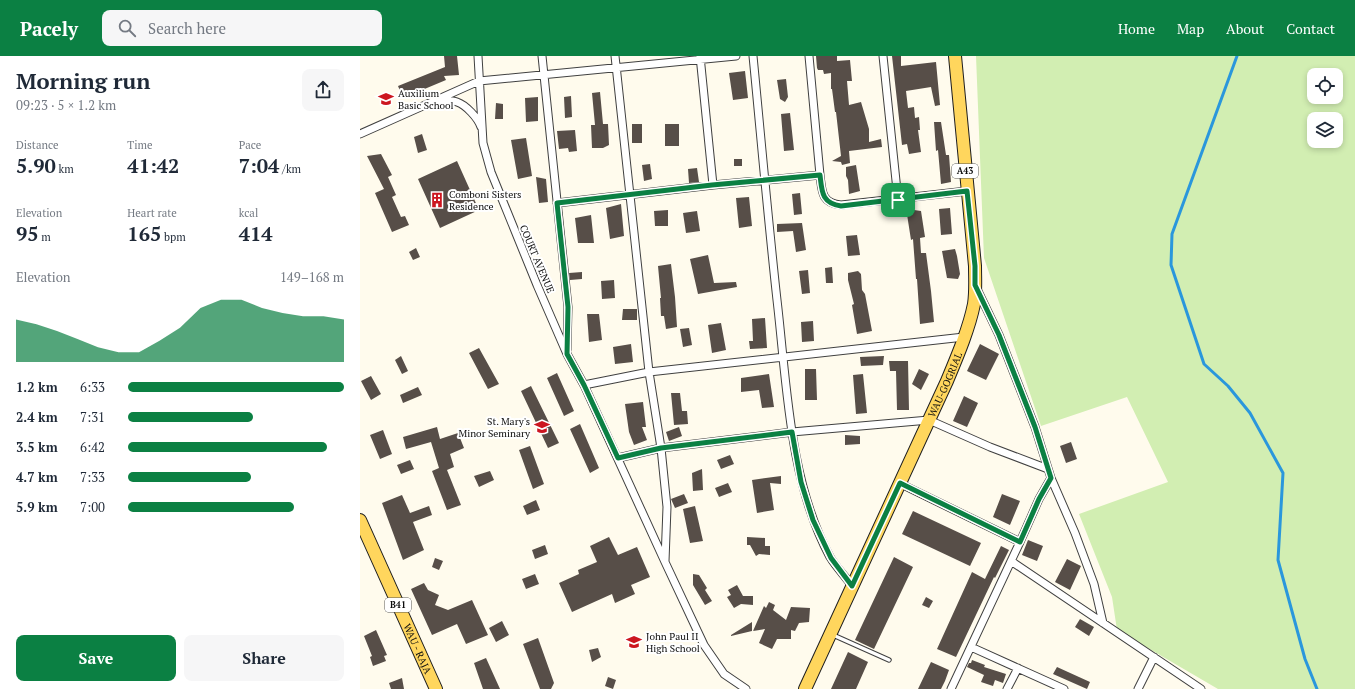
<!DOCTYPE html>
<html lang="en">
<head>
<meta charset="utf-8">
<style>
	:root { --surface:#fff; --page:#f6f6f7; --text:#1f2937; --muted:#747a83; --accent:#0b8043 }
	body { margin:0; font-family:"PT Serif",serif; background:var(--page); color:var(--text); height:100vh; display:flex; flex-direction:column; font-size:15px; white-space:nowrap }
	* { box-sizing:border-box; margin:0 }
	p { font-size:13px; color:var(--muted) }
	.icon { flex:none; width:22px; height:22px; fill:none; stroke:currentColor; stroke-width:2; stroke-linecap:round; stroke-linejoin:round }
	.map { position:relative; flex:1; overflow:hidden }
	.side { display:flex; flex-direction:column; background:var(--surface); width:360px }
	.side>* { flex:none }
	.buttons { position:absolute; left:947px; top:12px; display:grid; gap:8px }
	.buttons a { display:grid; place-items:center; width:36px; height:36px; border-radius:8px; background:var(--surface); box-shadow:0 2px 6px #0003; font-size:20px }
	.pin { position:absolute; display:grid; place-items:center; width:34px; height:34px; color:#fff; margin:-17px; border-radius:8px; box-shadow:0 2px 6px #0006 }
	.round { display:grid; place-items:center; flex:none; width:42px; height:42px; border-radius:8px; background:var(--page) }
	.overview { display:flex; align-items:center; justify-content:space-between; height:68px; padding:0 16px }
	h1 { font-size:22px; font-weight:600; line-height:30px }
	.stats { display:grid; grid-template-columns:repeat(3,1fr); gap:6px; height:68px; padding:4px 16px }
	.stats div { display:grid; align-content:center }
	.stats b { font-size:20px; font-weight:600 }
	.stats small { font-size:11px; font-weight:400 }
	.stats p { font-size:11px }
	.chart { height:112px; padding:8px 16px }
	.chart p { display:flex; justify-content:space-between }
	.chart svg { width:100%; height:72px; margin-top:4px; fill:var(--accent); opacity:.7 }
	.button { display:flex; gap:8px; margin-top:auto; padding:8px 16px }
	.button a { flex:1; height:46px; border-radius:8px; background:var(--accent); color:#fff; font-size:16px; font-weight:600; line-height:46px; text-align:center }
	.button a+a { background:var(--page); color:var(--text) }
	ul { padding:0 16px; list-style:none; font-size:13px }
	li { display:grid; grid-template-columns:64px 48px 1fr; align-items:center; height:30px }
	li i { height:10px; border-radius:5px; background:var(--accent) }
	header { display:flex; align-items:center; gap:24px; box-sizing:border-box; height:56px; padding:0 20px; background:var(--accent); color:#fff }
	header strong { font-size:19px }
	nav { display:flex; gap:22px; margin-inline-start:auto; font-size:14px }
	.search { width:280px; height:36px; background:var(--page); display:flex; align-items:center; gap:10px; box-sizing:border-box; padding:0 14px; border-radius:8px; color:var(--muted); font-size:15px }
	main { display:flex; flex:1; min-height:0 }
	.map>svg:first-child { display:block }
	.green { fill:#d2eeb2; fill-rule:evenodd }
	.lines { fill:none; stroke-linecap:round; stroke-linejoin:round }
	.stream { stroke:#2a97dc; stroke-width:3 }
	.building { fill:#574e48 }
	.lane-casing { stroke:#404040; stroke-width:5.5 }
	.street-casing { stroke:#404040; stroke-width:9 }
	.primary-casing { stroke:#1e1e1e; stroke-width:14 }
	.lane { stroke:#fff; stroke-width:3.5 }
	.street { stroke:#fff; stroke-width:7 }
	.primary { stroke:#ffd65d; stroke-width:12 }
	.route-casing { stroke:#fff; stroke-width:8 }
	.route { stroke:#0b8043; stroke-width:5 }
	.labels { text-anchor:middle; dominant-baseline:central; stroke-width:4; stroke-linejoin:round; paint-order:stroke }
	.shield { fill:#fff; stroke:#565656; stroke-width:1 }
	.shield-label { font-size:9px; font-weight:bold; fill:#0d0d0d }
	.poi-label { font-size:10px; fill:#0d0d0d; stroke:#fff; text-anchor:start }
	.street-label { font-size:10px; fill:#0d0d0d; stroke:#fff }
</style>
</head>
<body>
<header>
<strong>Pacely</strong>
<div class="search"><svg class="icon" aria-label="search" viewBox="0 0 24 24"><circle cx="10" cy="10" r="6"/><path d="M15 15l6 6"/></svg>Search here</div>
<nav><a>Home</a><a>Map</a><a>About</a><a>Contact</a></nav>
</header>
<main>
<section class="side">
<div class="overview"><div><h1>Morning run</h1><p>09:23 · 5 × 1.2 km</p></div><a class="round"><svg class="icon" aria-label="share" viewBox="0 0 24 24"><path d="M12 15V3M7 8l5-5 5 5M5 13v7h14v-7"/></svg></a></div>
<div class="stats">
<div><p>Distance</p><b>5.90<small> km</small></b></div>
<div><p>Time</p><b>41:42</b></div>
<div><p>Pace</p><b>7:04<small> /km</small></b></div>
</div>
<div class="stats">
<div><p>Elevation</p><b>95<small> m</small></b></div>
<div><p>Heart rate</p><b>165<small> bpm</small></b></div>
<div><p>kcal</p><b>414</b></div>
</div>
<div class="chart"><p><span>Elevation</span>149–168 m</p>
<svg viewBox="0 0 160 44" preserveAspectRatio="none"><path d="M0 44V18L10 21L20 25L30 30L40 35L50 38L60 38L70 31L80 23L90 11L100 6L110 6L120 11L130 14L140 16L150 16L160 18V44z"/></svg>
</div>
<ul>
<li><b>1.2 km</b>6:33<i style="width:100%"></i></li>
<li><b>2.4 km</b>7:31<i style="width:58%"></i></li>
<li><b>3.5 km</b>6:42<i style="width:92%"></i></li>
<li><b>4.7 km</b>7:33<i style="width:57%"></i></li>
<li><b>5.9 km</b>7:00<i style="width:77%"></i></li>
</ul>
<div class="button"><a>Save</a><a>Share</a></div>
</section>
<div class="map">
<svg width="995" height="633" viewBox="0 0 995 633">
	<rect width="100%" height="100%" fill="#fffbed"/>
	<path class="green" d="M616,0h379v633h-137l-101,-59 -5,-33 -33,-83 89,-32 -41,-85 -86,29 -57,-168zM954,19h22v22h-22zM954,63h22v22h-22z"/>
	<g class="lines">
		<path class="stream" d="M877,0l-65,178 -1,31 33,99 24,22 22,27 33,60 -5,87 27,99 12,30"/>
	</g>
	<path class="building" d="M84,0h13l2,19 -15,1 2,4 -43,18 -5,-12 47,-19z
		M456,0h21v5l13,-1 2,21h-5l2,24 12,-3 8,27v13l12,-3 1,8 -33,4 1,12 -8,2 -1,-3 -9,-1 9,-5 -5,-44h-1l-3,-23h-1v-16l-7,1 -1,-4h-5l-1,-2z
		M532,0h9v10l35,-4 4,43 -5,1 -4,-19 -25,4 2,17 6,-1 1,11 4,-1 1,13h-2l3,22 -12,2 -2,-10 -5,1z
		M385,15l3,27 -15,2 -4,-27z
		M426,23l2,18 -3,5 -5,-3 -3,-19z
		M240,36l3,32h5l1,21 -6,3h-11l-1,-23h4l-3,-32z
		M211,40l1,21 -7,1 -1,-21z
		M178,41v24l-12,1 -1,-24z
		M136,47l7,1v15h-8z
		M430,57l4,37 -10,1 -3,-37z
		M574,66h7l5,33h3l2,27 -10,2 -3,-34 -2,1z
		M272,68h10v19h-10z
		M305,68h14v22h-14z
		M215,74l2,21 -8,1 -1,-4 -9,1 -2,-18z
		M62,78l5,16 -9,3 -4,-16z
		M166,82l6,38 -14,3 -7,-39z
		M21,98l11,21 -4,2 8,18 -4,2 9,20 4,-1 4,9 -17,7 -17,-39 9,-4 -17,-33z
		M374,103h8v7h-8z
		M97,105l22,49 -39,18 -22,-49z
		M290,108l2,15 -8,2 -2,-16z
		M496,109l4,26 -11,3 -1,-14 -2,-4v-9z
		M337,112l2,14 -10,1 -1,-14z
		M176,121l10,2 2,23 -9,1z
		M440,137l2,21 -8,1 -2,-21z
		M389,141l3,29 -13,2 -3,-30z
		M261,148l3,32 -14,3 -4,-31z
		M551,151l3,3 7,1 4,26 -5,1 1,15h5l5,38 3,31 -14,2 -3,-45h-1l-3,-40 -2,1 -5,-32z
		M590,152l2,26 -11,1 -2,-26z
		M308,154v16h-13l-1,-15z
		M337,155l3,20 -14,2 -3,-20z
		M231,159l3,28h-16l-3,-25z
		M442,167l4,27 -10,2 -3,-21 -16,1v-8z
		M497,179l3,20 -12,1 -2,-20z
		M56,192l4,9 -7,3 -4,-8z
		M595,193l2,7 3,18 -2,5 -11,-1 -5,-27z
		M348,199l6,28 22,-1 1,5 -39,7 -8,-35z
		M311,208l4,33 2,30 -11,2 -2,-13h-3l-1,-18h1l-3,-32z
		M472,211l1,16h-7l-1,-15z
		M448,214l2,23 -8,1 -3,-23z
		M498,215l3,3 1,16 3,4 7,37 -15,3 -5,-29 2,-1 -6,-24v-7z
		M222,216v7l-12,1 -1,-7z
		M254,224l1,18 -13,1 -1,-18z
		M263,253h14v11h-15z
		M227,258h12l3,26 -13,2z
		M405,262l2,30 -17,1 -1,-8h4l-1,-22z
		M453,265l1,20 -12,1 -1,-20z
		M361,267l5,27 -14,3 -4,-28z
		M329,272l3,17 -9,2 -3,-18z
		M271,288l2,18 -18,2 -2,-17z
		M620,288l19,10 -13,26 -19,-9z
		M119,292l20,36 -11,5 -19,-36z
		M41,300l7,15 -6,3 -7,-14z
		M524,300l-1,9 -22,1 -1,-9z
		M529,305h19l1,49h-12l-1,-39h-6z
		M445,313h11l1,31h-12z
		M559,313l10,5 -8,16 -9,-6z
		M197,317l17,38 -10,5 -17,-38z
		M409,318l5,33 -12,1 -3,-18 -18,2v-14z
		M503,318l4,39 -11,1 -3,-39z
		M11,320l10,18 -10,6 -10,-19z
		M171,330l28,57 -11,5 -27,-57z
		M58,331l4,8 -19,8 -3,-8z
		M311,337h9l2,18h5l1,13 -14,1z
		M604,340l14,7 -11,24 -14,-6z
		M283,346l3,25h-4l5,13 -13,5 -5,-13 -4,-28z
		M220,368l19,44 -9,5 -20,-44z
		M77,371l3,12 18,-6 6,15 -14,6 4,13 -7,3 14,35 -14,5 -15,-39 7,-3 -8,-26 -25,7 -3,-12z
		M319,371l3,9 -13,5 -3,-9z
		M23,374l9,24 -12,5 -10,-24z
		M485,379l15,1v8l-15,1z
		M711,386l6,17 -11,4 -6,-17z
		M170,390l14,38 -11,5 -14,-39z
		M370,399l4,9 -13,5 -4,-9z
		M50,404l4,9 -13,5 -4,-9z
		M342,413l1,21 -10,1 -1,-18z
		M130,415l4,9 -15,7 -5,-11z
		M421,420v8l-11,-1 4,27 -17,3 -5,-33z
		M368,427l4,9 -13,5 -4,-9z
		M324,438l4,9 -13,5 -4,-9z
		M642,438l18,7 -10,24 -17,-8z
		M42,439l8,18 19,-7 3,9 -19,7 11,28 -21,10 -21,-57z
		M176,444l4,10 -13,5 -4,-9z
		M335,450l8,35 -13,2 -7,-34z
		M553,455l68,32 -11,23 -68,-32z
		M249,481l9,18 19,-8 13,30 -19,8 4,9 -20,9 -3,-9 -40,18 -13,-29 20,-9 -1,-4 19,-8 -7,-16z
		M387,481l18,1v8h5v9l-11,-1 -3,2 -6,-11h-3z
		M668,484l15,6 -6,15 -15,-6z
		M185,489l3,9 -13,5 -3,-9z
		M641,490l8,4 -14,28 -1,-1 -38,80 -19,-8 35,-77 13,7z
		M534,501l19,10 -39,82 -19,-9z
		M75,502l8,3 -4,9 -7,-3z
		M707,503l14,7 -11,24 -15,-8z
		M175,518l4,10 -13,5 -4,-10z
		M333,518l6,1 8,13 -2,2 7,11 -7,4 -12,-20z
		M64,527l4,7 11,5 -4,10 13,5 24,-10 16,35 -22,9 -9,-20 -25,11 -21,-46z
		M377,529l6,11h10v9l-12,-1 -7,4 -7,-11 4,-2 -3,-5z
		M566,541l7,4 -4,7 -7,-3z
		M409,546l6,3 -2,5 13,10 5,-13 19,1 -1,14 -10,1 -4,8 -4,-1v9h-14l-5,10 -13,-6 6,-14 -12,2 11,-25 2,2z
		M720,563l14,8 -5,9 -14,-9z
		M142,565l7,14 -13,7 -7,-14z
		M392,566v9l-21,5v-1z
		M16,574l11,25 -3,1 2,5 -13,5 -3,-9 2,-1 -8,-20z
		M178,582l16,45 -3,6h-11l-17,-45z
		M238,592l3,9 -9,5 -3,-12z
		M488,596l20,10 -12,27h-25z
		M126,602l14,31h-17l-9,-26z
		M612,604l13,5 -1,2 22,7 -3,9 -8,-3 -2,6 -12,-4 3,-7 -17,-8 2,-4h2z
		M571,606l18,8 -4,11 -4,8h-23z
		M697,611l33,15 -3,7 -34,-15z
		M248,621l8,3 -3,9 -8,-3z
		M42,622l2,11h-13l-2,-6z"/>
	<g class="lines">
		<g class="lane-casing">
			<path id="lane" d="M473,579l56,25"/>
		</g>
		<g class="street-casing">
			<path id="street" d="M118,0l5,87 8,29 46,113 30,69 17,31 81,177 39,83 20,29 22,15
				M182,0l26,251 -1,43
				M255,0l34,316 12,76 6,59 -2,54
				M340,0l13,129
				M393,0c8,82 15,163 24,244 10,85 12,181 53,257 6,10 15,19 22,29
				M449,0l11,119c2,16 1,28 21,30l126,-14
				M523,0l15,144
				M77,45c6,0 14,-1 20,1 9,3 21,16 24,25
				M0,78l119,-53 257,-25
				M197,147l156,-18 107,-10
				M617,233l22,46 36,92 16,51 -12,21 -19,43
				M224,329l65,-13 315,-35
				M258,402l43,-10 131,-16 137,-12 61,27 58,22
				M691,422l24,55 19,51 9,39
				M539,427l121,59 -69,147
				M651,505l190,128
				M611,591l93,42
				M647,633l11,-21
				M778,633l16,-32"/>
		</g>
		<g class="primary-casing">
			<g id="primary">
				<path id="s1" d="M0,464l76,169"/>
				<path id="s2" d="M445,633l142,-308c10,-24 22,-52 27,-77 2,-13 1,-25 1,-38l-20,-210"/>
			</g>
		</g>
		<use href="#lane" class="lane"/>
		<use href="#street" class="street"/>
		<use href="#primary" class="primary"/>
	</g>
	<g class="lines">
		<g class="route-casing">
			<path id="route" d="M460,119c2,16 1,28 21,31l126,-15 8,75v19l24,50 36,92 16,51 -12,21 -19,43 -120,-59 -48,103 -21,-28 -18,-38 -12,-38 -9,-50 -131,16 -43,10 -34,-73 -17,-31 1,-47 -11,-104 155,-18z"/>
		</g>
		<use href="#route" class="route"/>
	</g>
	<defs>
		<g id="university-bare" transform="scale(1.2)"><path d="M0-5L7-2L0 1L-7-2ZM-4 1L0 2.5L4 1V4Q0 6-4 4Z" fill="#cc1620" stroke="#fff" stroke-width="2.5" paint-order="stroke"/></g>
		<g id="building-bare" transform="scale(1.2)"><path d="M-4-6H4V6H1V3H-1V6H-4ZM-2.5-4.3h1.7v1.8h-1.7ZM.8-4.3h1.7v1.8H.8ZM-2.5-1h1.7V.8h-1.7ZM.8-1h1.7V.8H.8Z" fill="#cc1620" stroke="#fff" stroke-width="2.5" paint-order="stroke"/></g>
		<g id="school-bare" transform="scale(1.2)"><path d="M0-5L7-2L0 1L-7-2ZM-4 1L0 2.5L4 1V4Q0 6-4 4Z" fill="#cc1620" stroke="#fff" stroke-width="2.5" paint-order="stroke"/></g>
	</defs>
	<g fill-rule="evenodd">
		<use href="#university-bare" x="26" y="43"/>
		<use href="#building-bare" x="77" y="144"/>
		<use href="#university-bare" x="182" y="371"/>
		<use href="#school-bare" x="274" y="586"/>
	</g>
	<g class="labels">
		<g class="shield">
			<rect x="592" y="108" width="26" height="14" rx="3"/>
			<rect x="25" y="542" width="26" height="14" rx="3"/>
		</g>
		<g class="shield-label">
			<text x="605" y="115">A43</text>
			<text x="38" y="549">B41</text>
		</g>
		<g class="poi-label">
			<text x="38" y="37">Auxilium<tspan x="38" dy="12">Basic School</tspan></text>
			<text x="89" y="138">Comboni Sisters<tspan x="89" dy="12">Residence</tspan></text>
			<text x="170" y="365" text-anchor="end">St. Mary's<tspan x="170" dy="12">Minor Seminary</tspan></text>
			<text x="286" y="580">John Paul II<tspan x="286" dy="12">High School</tspan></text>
		</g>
		<g class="street-label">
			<text transform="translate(177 203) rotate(67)">COURT AVENUE</text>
			<text stroke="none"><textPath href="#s2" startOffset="335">WAU-GOGRIAL</textPath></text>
			<text stroke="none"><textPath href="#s1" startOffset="141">WAU - RAJA</textPath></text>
		</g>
	</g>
</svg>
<div class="buttons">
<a><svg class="icon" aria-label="locate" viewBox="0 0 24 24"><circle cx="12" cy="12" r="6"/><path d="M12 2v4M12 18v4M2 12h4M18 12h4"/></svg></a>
<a><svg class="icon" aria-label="layers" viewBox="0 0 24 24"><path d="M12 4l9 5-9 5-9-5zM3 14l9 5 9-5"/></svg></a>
</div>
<div class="pin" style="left:538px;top:144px;background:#1e9e55"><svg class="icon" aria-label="arrive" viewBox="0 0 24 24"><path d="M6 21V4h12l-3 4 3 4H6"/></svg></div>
</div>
</main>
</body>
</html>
